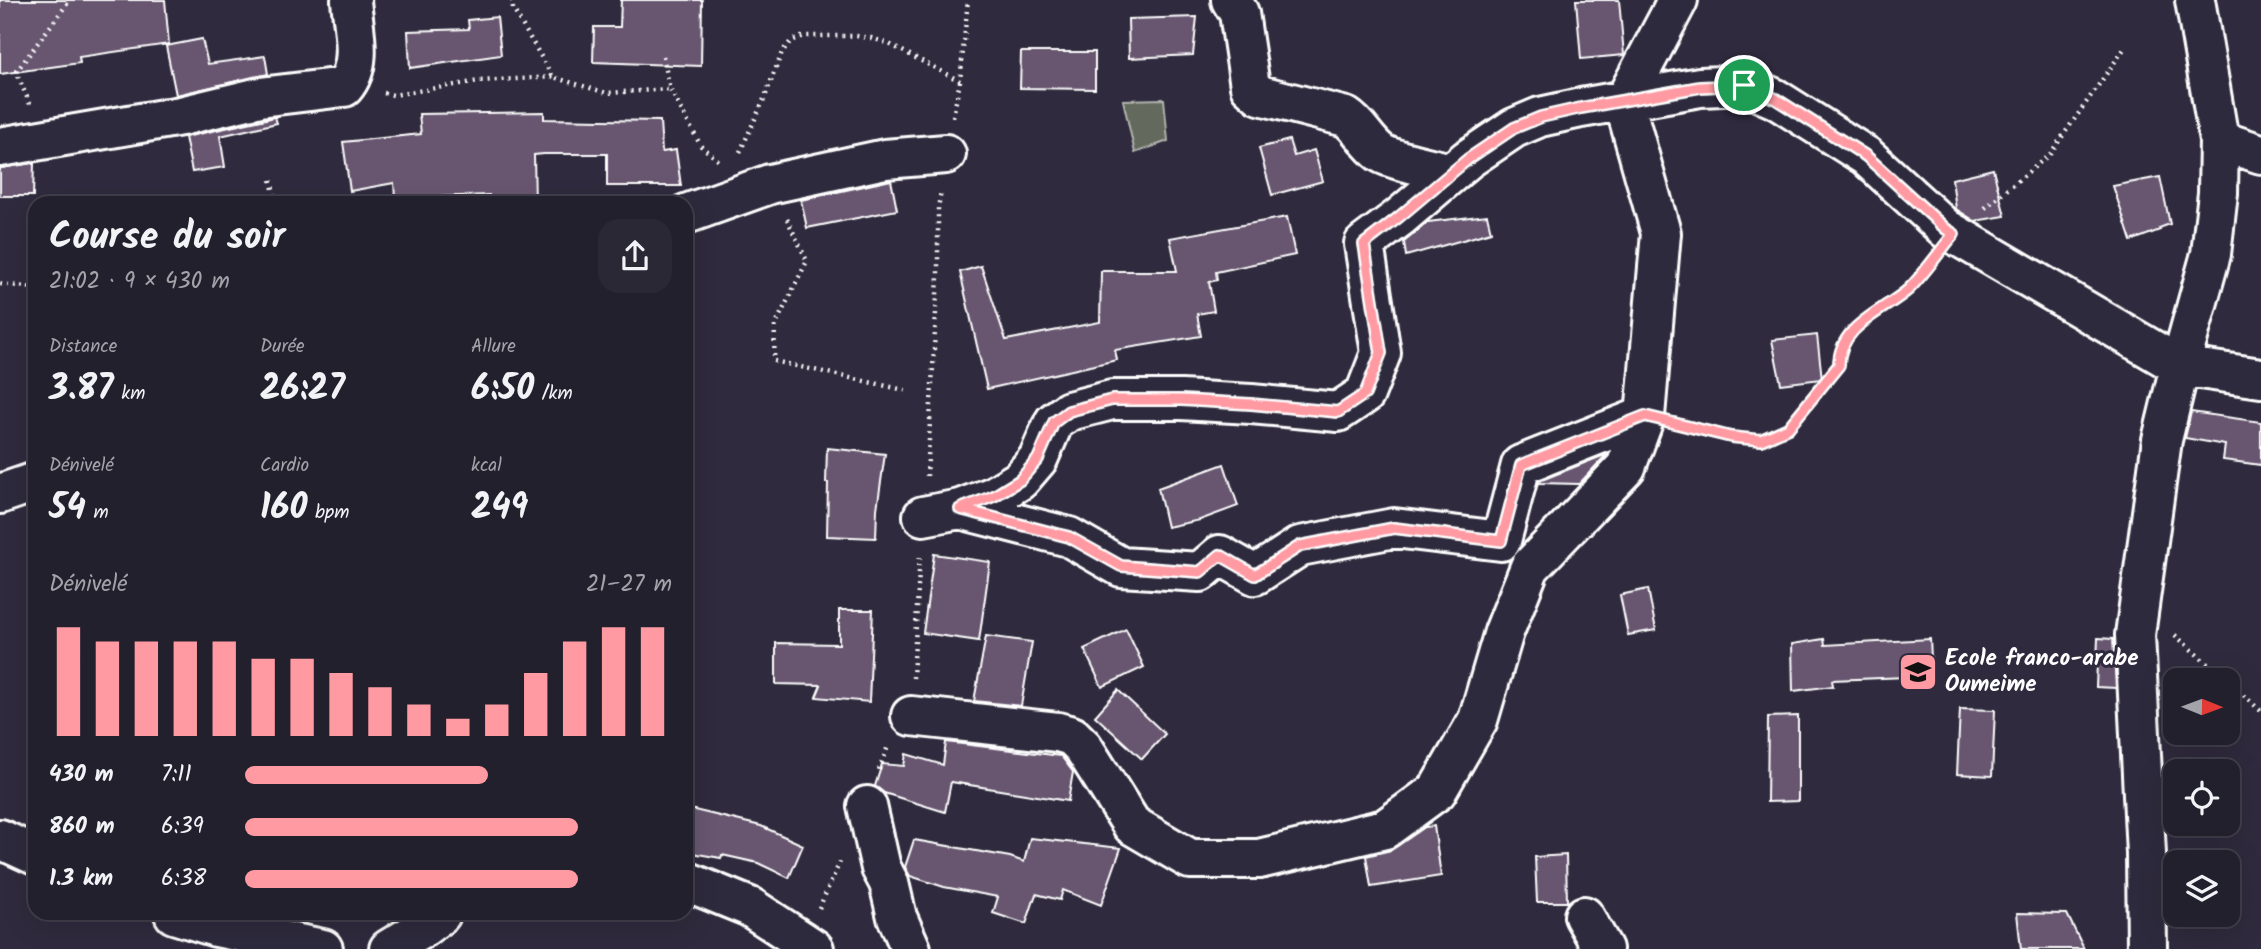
<!DOCTYPE html>
<html lang="fr">
<head>
<meta charset="utf-8">
<style>
	:root { --surface:#23202e; --page:#2b2836; --text:#f1f3f6; --muted:#a3a3aa; --line:#403e4a; --accent:#ff9aa2 }
	body { margin:0; font-family:Kalam,sans-serif; background:var(--page); color:var(--text); height:100vh; display:flex; flex-direction:column; font-size:26px; white-space:nowrap }
	* { box-sizing:border-box; margin:0 }
	p { font-size:23px; color:var(--muted) }
	.icon { flex:none; width:38px; height:38px; fill:none; stroke:currentColor; stroke-width:2; stroke-linecap:round; stroke-linejoin:round }
	.map { position:relative; flex:1; overflow:hidden }
	.panel { position:absolute; left:28px; top:196px; width:665px; height:724px; display:flex; flex-direction:column; background:var(--surface); border-radius:21px; box-shadow:0 7px 28px #0002,0 0 0 2px var(--line) }
	.panel>* { flex:none }
	.needle { width:46px; rotate:91deg }
	.tools { position:absolute; left:2163px; top:668px; display:grid; gap:14px }
	.tools a { display:grid; place-items:center; width:77px; height:77px; border-radius:14px; background:var(--surface); box-shadow:0 7px 28px #0002,0 0 0 2px var(--line); font-size:35px }
	.pin { position:absolute; display:grid; place-items:center; width:60px; height:60px; color:#fff; margin:-30px; border:4px solid #fff; border-radius:50%; box-shadow:0 2px 7px #0007 }
	.round { display:grid; place-items:center; flex:none; width:74px; height:74px; border-radius:21px; background:var(--page) }
	.overview { display:flex; align-items:center; justify-content:space-between; height:119px; padding:0 21px }
	h1 { font-size:38px; font-weight:800; line-height:52px }
	.metrics { display:grid; grid-template-columns:repeat(3,1fr); gap:10px; height:119px; padding:7px 21px }
	.metrics div { display:grid; align-content:center }
	.metrics b { font-size:35px; font-weight:800 }
	.metrics small { font-size:19px; font-weight:400 }
	.metrics p { font-size:19px }
	.chart { height:196px; padding:14px 21px }
	.chart p { display:flex; justify-content:space-between }
	.chart svg { width:100%; height:126px; margin-top:7px; stroke:var(--accent); stroke-width:6 }
	ul { padding:0 21px; list-style:none; font-size:23px }
	li { display:grid; grid-template-columns:112px 84px 1fr; align-items:center; height:52px }
	li i { height:18px; border-radius:9px; background:var(--accent) }
	.map>svg:first-child { display:block }
	.green { fill:#63695c; stroke:#b1b4ae; stroke-width:2 }
	.building { fill:#675670; stroke:#fff; stroke-width:2 }
	.lines { fill:none; stroke-linecap:round; stroke-linejoin:round }
	.street-casing { stroke:#fff; stroke-width:44 }
	.path { stroke:#fff; stroke-width:4.5; stroke-dasharray:2 5; stroke-linecap:butt }
	.street { stroke:#2f2a3d; stroke-width:38 }
	.route-casing { stroke:#fff; stroke-width:14 }
	.route { stroke:#ff9aa2; stroke-width:9 }
	.labels { text-anchor:middle; dominant-baseline:central; stroke-width:6; stroke-linejoin:round; paint-order:stroke }
	.poi-label { font-size:23px; font-weight:bold; fill:#fff; stroke:#2f2a3d; text-anchor:start }
</style>
</head>
<body>
<div class="map">
<svg width="2261" height="949" viewBox="0 0 2261 949">
	<rect width="100%" height="100%" fill="#2f2a3d"/>
	<filter id="ink" filterUnits="userSpaceOnUse"><feTurbulence type="fractalNoise" baseFrequency=".0143" numOctaves="2"/><feDisplacementMap in="SourceGraphic" scale="14" xChannelSelector="R" yChannelSelector="G"/><feConvolveMatrix kernelMatrix="1 2 1 2 8 2 1 2 1" color-interpolation-filters="sRGB"/></filter>
	<g filter="url(#ink)">
		<path class="green" d="M1164,99l4,42 -33,12 -12,-53z"/>
		<path class="building" d="M0,0h165l4,44 -90,13 1,6 -80,11z
			M621,0h81l-1,66 -108,-4 1,-35h26z
			M1576,0h43l5,55 -43,4z
			M497,17l4,38 -91,13 -2,-37 61,-2 -1,-9z
			M1197,17l-4,38 -64,3 -1,-39z
			M202,39l6,25 57,-8 3,18 -92,21 -10,-49z
			M1021,52h74v37l-75,-1z
			M544,112v7l116,2 2,31 14,-2 5,36h-74v-32h-63l-10,1 1,48h-46v-8l-94,3 -1,-15 -44,8 -7,-49 78,-8 -2,-20z
			M275,117l2,6 -57,13 5,31 -33,5 -7,-35z
			M1289,140l5,16 20,-6 9,31 -51,14 -13,-47z
			M34,163l-1,33h-33v-28z
			M1993,169l12,47 -30,5 -19,-12 -4,-30z
			M2160,177l10,47 -11,4 1,2 -29,11 -18,-55z
			M891,180l6,30 -90,18 -6,-28z
			M1487,215l4,17 -85,24 -2,-14 24,-20z
			M1287,217l8,38 -79,17 1,8 -8,2 5,29 -17,3 4,22 -86,14 2,10 -130,29 -27,-117 21,-6 25,74 94,-18 1,-51h76l-7,-33z
			M1817,335l5,44 -41,5 -9,-44z
			M2191,412l70,10v43l-38,-5 2,-15 -40,-7z
			M827,448l58,6 -8,55 -1,29 -49,-2 1,-53h-2z
			M1607,454l-28,30 -40,-1v-2z
			M1224,464l14,42 -38,14 -33,7 -9,-39z
			M934,554l56,8 -11,79 -56,-8z
			M1648,589l8,41 -28,5 -8,-40z
			M839,610h34l-4,92 -53,-5 5,-12 -45,-1v-41l63,1z
			M1126,629l18,38 -42,20 -18,-38z
			M986,636l46,6 -11,64 -47,-5z
			M2098,638l15,1 3,49 -20,-1z
			M1824,639l1,6 105,-6 2,37 -100,4 1,6 -40,5 -1,-47z
			M1118,690l47,44 -23,25 -47,-43z
			M1960,709l35,1 -3,66 -35,-2z
			M1798,716v85l-31,1 1,-85z
			M946,742l115,14 12,16 -5,29 -117,-19 -6,30 -61,-19 -9,-7 7,-22 22,2 2,-12 37,11z
			M686,808l75,18 42,19 -14,33 -31,-15 -36,-8 -1,3 -35,-6z
			M1434,826l7,50 -70,11 -5,-31 25,-6 34,-23z
			M1030,838l91,10 -20,57 -38,-15 -3,10 -24,-6 -10,30 -33,-11 5,-16 -54,-10 -34,-11 -5,-9 9,-27 96,17 14,5z
			M1566,855l1,47h-30l-2,-45z
			M2017,913l50,1 17,35h-63z"/>
		<g class="lines">
			<g class="street-casing">
				<path id="street" d="M1231,0l8,13 11,73 10,9 86,22c14,9 21,26 35,36 11,7 55,16 70,20
					M2219,140l42,14
					M0,147l181,-31 79,-19 84,-10c20,-23 9,-59 7,-87
					M686,214l84,-30 115,-25 61,-5
					M0,494l35,-12
					M960,509l109,28 52,30 79,5 20,-17 35,20 45,-29 94,-18 107,13 20,-76 124,-49
					M923,516l37,-7 34,-13 26,-16 18,-21 16,-37 15,-11 43,-11h69l70,4 87,8 27,-18 16,-41 -17,-109 36,-27 68,-58 46,-31 26,-11 41,-9 119,-21 44,-2 32,14 90,57 80,73 234,137 81,12
					M911,716l147,16 14,4 11,11 49,78 58,34h69l126,-30 52,-38 41,-71 26,-88 26,-65 96,-100 19,-51 16,-183 -37,-131 54,-102
					M867,806l14,62 8,15 8,34 14,32
					M0,839l35,16
					M686,881l64,26 64,42
					M174,914l42,13 107,22
					M1584,916l19,33
					M389,949l28,-17 24,-18
					M2147,949l-1,-95 -11,-219 27,-195 18,-74 31,-112 7,-61 1,-53 -24,-140"/>
			</g>
			<path class="path" d="M512,0l1,9 40,68 54,16 63,-4
				M663,56l7,33 31,57 18,15
				M384,93l9,2 86,-14 74,-4
				M30,104l-14,-32 54,-72
				M953,117l7,-36 8,-81
				M740,152l25,-55 17,-45 9,-11 13,-5h52l15,2 16,5 73,38
				M271,180l5,23
				M1985,208l65,-54 76,-108
				M787,219l20,42 -32,65 -1,35 135,30
				M0,284l35,4
				M1680,425c18,4 65,18 81,15 32,-5 59,-52 78,-75 0,-39 43,-53 68,-76 9,-7 15,-17 22,-25
				M927,476l11,-199v-69l3,-17
				M2175,635l52,46
				M913,678l7,-124
				M2228,681l33,30
				M879,770l9,-24
				M819,908l21,-46"/>
			<use href="#street" class="street"/>
		</g>
	</g>
	<g class="lines" filter="url(#ink)">
		<g class="route-casing">
			<path id="route" d="M1744,85l32,14 90,57 80,73 8,5c-15,18 -29,39 -45,55 -26,23 -70,36 -70,76l-51,63 -27,12 -30,-3 -86,-21 -124,49 -20,76 -107,-13 -94,18 -45,29 -35,-20 -20,17 -79,-6 -52,-29 -109,-28 34,-13 26,-16 18,-21 16,-37 15,-11 43,-11h69l70,4 87,8 27,-18 16,-41 -17,-109 35,-27 69,-58 46,-31 27,-11 40,-9 119,-21z"/>
		</g>
		<use href="#route" class="route"/>
	</g>
	<defs>
		<g id="school-square" transform="scale(2.0125)"><rect x="-9" y="-9" width="18" height="18" rx="4" fill="#ff9aa2" stroke="#2f2a3d"/><path d="M0-5L7-2L0 1L-7-2ZM-4 1L0 2.5L4 1V4Q0 6-4 4Z" fill="#111"/></g>
	</defs>
	<g fill-rule="evenodd">
		<use href="#school-square" x="1918" y="672"/>
	</g>
	<g class="labels">
		<g class="poi-label">
			<text x="1945" y="659">Ecole franco-arabe<tspan x="1945" dy="26">Oumeime</tspan></text>
		</g>
	</g>
</svg>
<div class="tools">
<a><svg class="needle" viewBox="-14 -14 28 28"><path d="M0-13l5 13h-10z" fill="#e53935"/><path d="M0 13l5-13h-10z" fill="#a3a3aa"/></svg></a>
<a><svg class="icon" aria-label="locate" viewBox="0 0 24 24"><circle cx="12" cy="12" r="6"/><path d="M12 2v4M12 18v4M2 12h4M18 12h4"/></svg></a>
<a><svg class="icon" aria-label="layers" viewBox="0 0 24 24"><path d="M12 4l9 5-9 5-9-5zM3 14l9 5 9-5"/></svg></a>
</div>
<div class="pin" style="left:1744px;top:85px;background:#1e9e55"><svg class="icon" aria-label="arrive" viewBox="0 0 24 24"><path d="M6 21V4h12l-3 4 3 4H6"/></svg></div>
<section class="panel">
<div class="overview"><div><h1>Course du soir</h1><p>21:02 · 9 × 430 m</p></div><a class="round"><svg class="icon" aria-label="share" viewBox="0 0 24 24"><path d="M12 15V3M7 8l5-5 5 5M5 13v7h14v-7"/></svg></a></div>
<div class="metrics">
<div><p>Distance</p><b>3.87<small> km</small></b></div>
<div><p>Durée</p><b>26:27</b></div>
<div><p>Allure</p><b>6:50<small> /km</small></b></div>
</div>
<div class="metrics">
<div><p>Dénivelé</p><b>54<small> m</small></b></div>
<div><p>Cardio</p><b>160<small> bpm</small></b></div>
<div><p>kcal</p><b>249</b></div>
</div>
<div class="chart"><p><span>Dénivelé</span>21–27 m</p>
<svg viewBox="0 0 160 44" preserveAspectRatio="none"><path d="M5 44V6M15 44V11M25 44V11M35 44V11M45 44V11M55 44V17M65 44V17M75 44V22M85 44V27M95 44V33M105 44V38M115 44V33M125 44V22M135 44V11M145 44V6M155 44V6"/></svg>
</div>
<ul>
<li><b>430 m</b>7:11<i style="width:57%"></i></li>
<li><b>860 m</b>6:39<i style="width:78%"></i></li>
<li><b>1.3 km</b>6:38<i style="width:78%"></i></li>
</ul>
</section>
</div>
</body>
</html>
